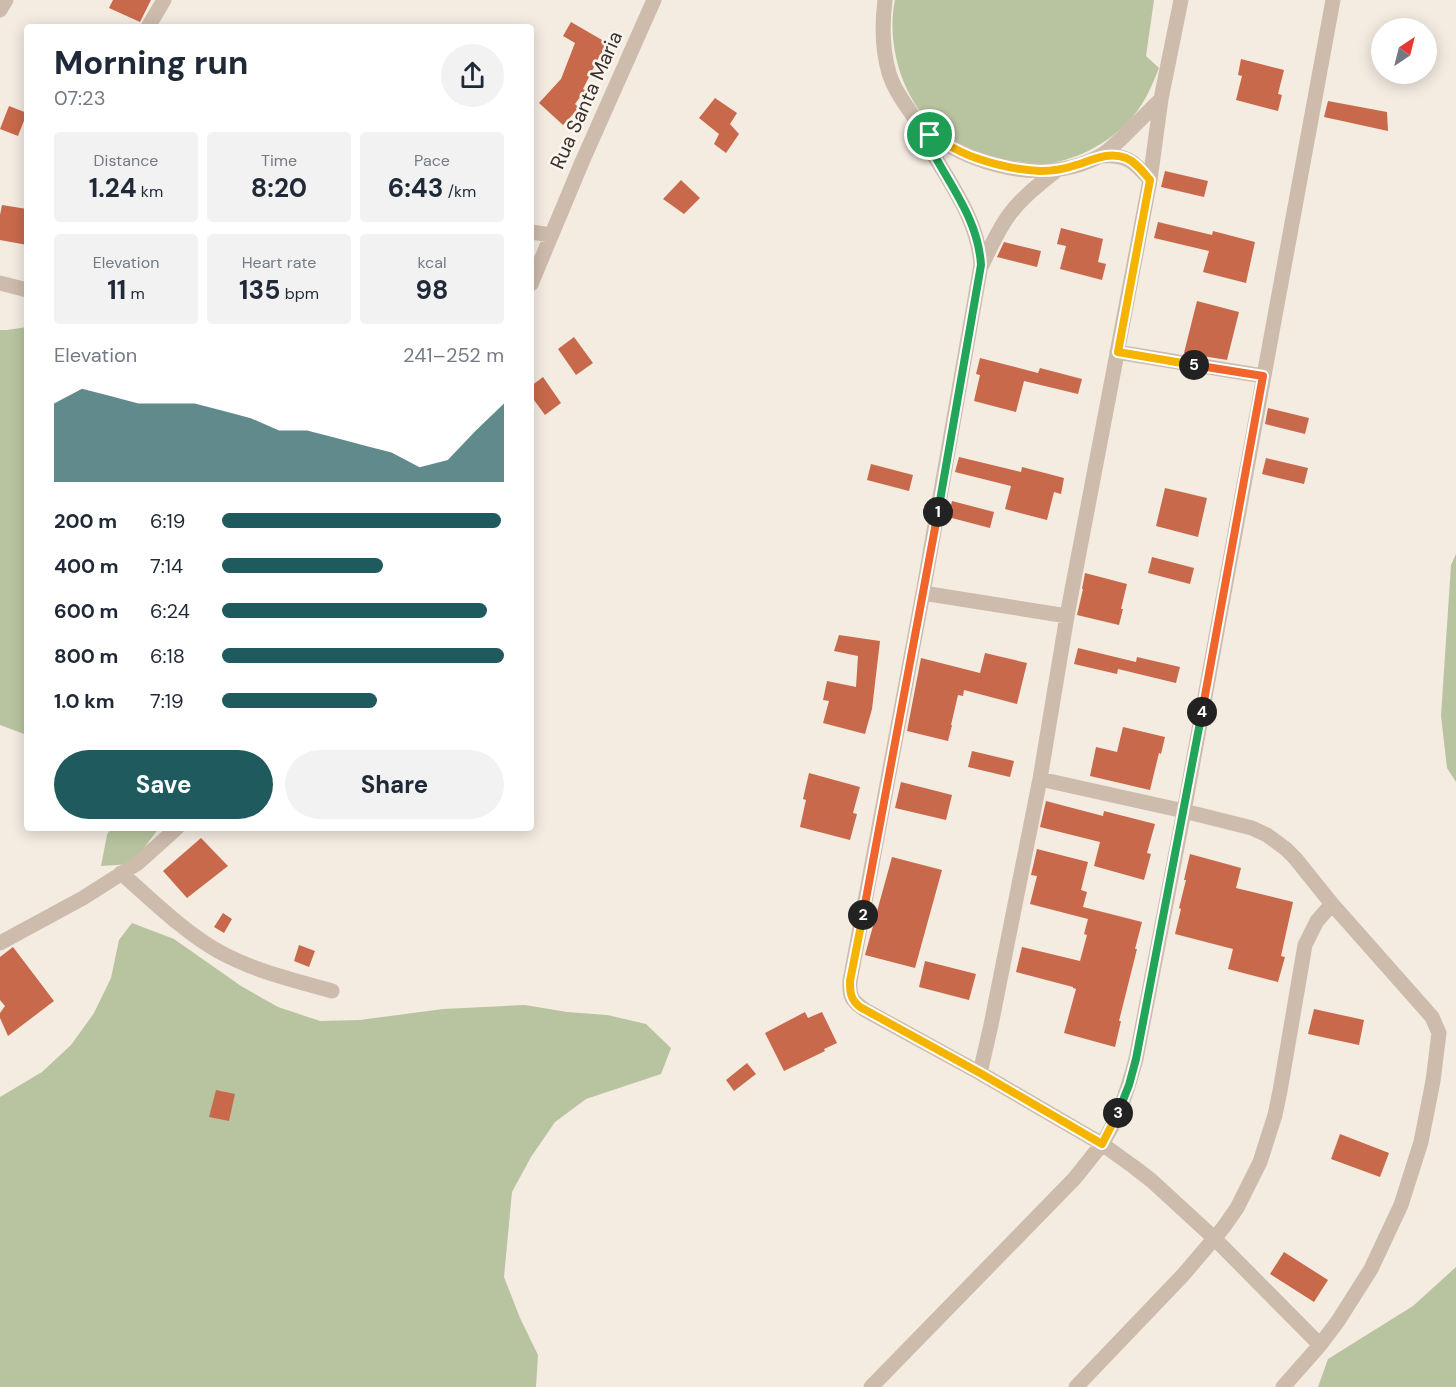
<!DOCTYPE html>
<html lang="en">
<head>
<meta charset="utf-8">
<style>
	:root { --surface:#fff; --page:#f2f2f3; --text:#1f2937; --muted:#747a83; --accent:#1f5a5e }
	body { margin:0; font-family:"DM Sans",sans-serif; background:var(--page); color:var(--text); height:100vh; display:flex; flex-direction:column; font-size:22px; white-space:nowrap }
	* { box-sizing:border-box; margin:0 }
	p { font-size:20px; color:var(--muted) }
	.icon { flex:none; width:33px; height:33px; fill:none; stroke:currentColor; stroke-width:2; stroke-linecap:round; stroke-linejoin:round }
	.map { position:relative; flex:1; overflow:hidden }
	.panel { position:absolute; left:24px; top:24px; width:510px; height:807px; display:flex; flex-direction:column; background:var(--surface); border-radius:6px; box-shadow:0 3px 15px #0003 }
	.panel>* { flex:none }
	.needle { width:39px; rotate:35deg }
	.controls { position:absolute; left:1371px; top:18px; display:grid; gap:12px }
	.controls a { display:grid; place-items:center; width:66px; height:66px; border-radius:50%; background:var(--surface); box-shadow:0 3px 15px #0003; font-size:30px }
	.pin { position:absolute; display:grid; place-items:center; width:51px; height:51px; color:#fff; margin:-26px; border:3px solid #fff; border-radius:50%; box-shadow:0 2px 6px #0007 }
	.km { position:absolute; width:30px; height:30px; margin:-15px; border-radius:50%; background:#222; color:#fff; font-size:16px; line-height:30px; text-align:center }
	.round { display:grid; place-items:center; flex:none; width:63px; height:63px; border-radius:32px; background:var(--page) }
	.overview { display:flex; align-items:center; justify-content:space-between; height:102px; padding:0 30px }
	h1 { font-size:33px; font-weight:700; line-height:45px }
	.stats { display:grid; grid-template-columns:repeat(3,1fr); gap:9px; height:102px; padding:6px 30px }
	.stats div { display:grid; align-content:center; border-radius:6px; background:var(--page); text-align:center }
	.stats b { font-size:26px; font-weight:700 }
	.stats small { font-size:16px; font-weight:400 }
	.stats p { font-size:16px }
	.chart { height:168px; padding:12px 30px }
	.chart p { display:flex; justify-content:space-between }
	.chart svg { width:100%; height:108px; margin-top:6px; fill:var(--accent); opacity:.7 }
	.button { display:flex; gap:12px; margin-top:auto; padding:12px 30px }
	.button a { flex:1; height:69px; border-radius:36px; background:var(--accent); color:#fff; font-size:24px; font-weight:700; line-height:69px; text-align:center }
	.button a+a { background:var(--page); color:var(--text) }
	ul { padding:0 30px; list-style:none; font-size:20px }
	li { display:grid; grid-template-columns:96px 72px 1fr; align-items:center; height:45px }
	li i { height:15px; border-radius:8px; background:var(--accent) }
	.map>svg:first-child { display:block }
	.green { fill:#b8c4a0 }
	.building { fill:#c8694b }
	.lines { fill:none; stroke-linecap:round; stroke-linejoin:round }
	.minor { stroke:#cdbbac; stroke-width:15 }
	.split-1-casing { stroke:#fff; stroke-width:12 }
	.split-2-casing { stroke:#fff; stroke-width:12 }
	.split-3-casing { stroke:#fff; stroke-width:12 }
	.split-4-casing { stroke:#fff; stroke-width:12 }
	.split-5-casing { stroke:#fff; stroke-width:12 }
	.split-6-casing { stroke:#fff; stroke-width:12 }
	.split-1 { stroke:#22a559; stroke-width:8 }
	.split-2 { stroke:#f0652b; stroke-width:8 }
	.split-3 { stroke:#f5b400; stroke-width:8 }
	.split-4 { stroke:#22a559; stroke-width:8 }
	.split-5 { stroke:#f0652b; stroke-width:8 }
	.split-6 { stroke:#f5b400; stroke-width:8 }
	.labels { text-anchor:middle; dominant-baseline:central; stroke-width:5; stroke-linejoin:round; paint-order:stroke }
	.street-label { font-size:20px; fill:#3b302b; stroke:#fbf5ee }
</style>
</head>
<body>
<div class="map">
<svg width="1456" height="1387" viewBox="0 0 1456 1387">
	<rect width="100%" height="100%" fill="#f4ebe1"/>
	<path class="green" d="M895,0h259l-8,56 13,12c-8,20 -16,39 -32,55 -22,22 -52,38 -84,41 -9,0 -19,-2 -27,-3 -8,0 -16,0 -23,-2 -9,-2 -17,-8 -25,-12 -7,-3 -14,-6 -20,-10 -43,-26 -63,-90 -53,-137z
		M27,327v408l-27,-10v-395h7z
		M1456,554v228l-9,-14 -6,-52 10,-151z
		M111,828h48l-27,36 -31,2 6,-31z
		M132,923l42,16 67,47 37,21 42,14 40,-1 83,-11 82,-4 42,7 40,3 39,9 25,24 -10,26 -75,25 -31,23 -24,35 -19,35 -8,85 16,41 18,37 -2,32h-536v-290l42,-25 29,-27 23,-32 17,-35 8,-38z
		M1456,1267v120h-138l10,-28 85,-53z"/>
	<path class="building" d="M113,0h38l-11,22 -31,-14z
		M571,22l38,22 -8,14 -2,-1 -16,32 2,1 -10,14 4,4 -16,17 -24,-22 22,-24 14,-36 -12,-7z
		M1241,59l43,11 -6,24 4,1 -4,16 -42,-11 6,-24 -4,-1z
		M715,98l22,15 -7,11 9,10 -13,19 -12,-9 5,-10 -20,-16z
		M1328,101l59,11 1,19 -64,-14z
		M9,106l18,7 -9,23 -18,-7z
		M1165,171l43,10 -4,16 -43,-10z
		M681,180l19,18 -16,16 -21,-15z
		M2,205l25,4v36l-27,-5v-25z
		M1158,222l54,13 1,-4 42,11 -9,41 -43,-11 6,-21 -55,-13z
		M1061,228l42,11 -5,23 8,2 -4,16 -42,-11 6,-23 -9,-2z
		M1004,242l37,9 -4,16 -40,-10z
		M1197,301l42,11 -12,48 -43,-7z
		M574,337l19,26 -17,12 -18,-26z
		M980,358l58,15 2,-5 42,11 -4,15 -54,-13 -8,31 -42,-11 6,-26 -4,-1z
		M543,377l18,26 -16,12 -14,-19v-10z
		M1268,408l41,10 -4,16 -40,-10z
		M959,457l62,15 1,-5 42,11 -3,16 -7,-2 -7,28 -42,-11 6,-23 -56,-14z
		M1266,458l42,10 -4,16 -42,-10z
		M871,464l42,11 -4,16 -42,-11z
		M1165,488l42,10 -9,39 -42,-11z
		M952,501l42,11 -4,16 -42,-11z
		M1152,557l42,11 -4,16 -42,-11z
		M1085,573l42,11 -6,25h2l-4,16 -42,-10 6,-26h-1z
		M839,635l41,6 -8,68 -7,25 -42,-11 6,-22 -6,-1 4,-19 29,6 2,-31 -24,-5z
		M1078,648l58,14 1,-5 43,10 -4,16 -58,-14 -1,5 -43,-10z
		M985,653l42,10 -10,41 -53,-14 -1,6 -5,-1 -7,30h1l-4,16 -41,-10 14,-73 59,15z
		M1123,727l42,10 -4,17 -2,-1 -9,37 -60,-14 6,-29 21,5z
		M972,751l42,10 -4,16 -42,-10z
		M809,773l51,14 -7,26 4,1 -7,26 -50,-13 6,-27 -3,-1z
		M901,782l51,13 -6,25 -51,-12z
		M1046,801l57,15 1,-5 51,13 -8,29 4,1 -7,26 -50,-14 6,-24 -60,-15z
		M201,838l27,28 -41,32 -24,-27z
		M1037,849l51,13 -7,28 6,2 -4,15 59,15 -7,27h2l-18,72h2l-6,26 -51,-14 12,-44 -3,-1v-1l-57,-15 6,-25 58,14 7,-26 -3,-1 4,-15 -58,-15 7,-28 -6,-1z
		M1190,854l51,14 -5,20 57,14 -12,54 4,1 -7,25 -50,-13 5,-20 -58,-15 6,-25 -2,-1 7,-28h-2z
		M892,857l50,13 -27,98 -50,-13z
		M223,913l9,6 -8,14 -10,-6z
		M299,945l16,6 -6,16 -15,-6z
		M13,947l41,54 -46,35 -8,-18v-5l5,-7 -5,-6v-43z
		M925,961l51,13 -7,26 -50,-13z
		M1314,1009l50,11 -5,25 -51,-11z
		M805,1012l3,6 14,-6 15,31 -13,6 1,2 -41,20 -19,-38z
		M747,1063l9,11 -22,17 -8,-11z
		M216,1090l19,4 -6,27 -20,-4z
		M1340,1134l49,19 -9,24 -49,-18z
		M1284,1252l44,28 -14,22 -44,-28z"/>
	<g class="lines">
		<path class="minor" d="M885,0c-3,24 -3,49 4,73 6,20 21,37 32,55 4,7 5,14 9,21 22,37 48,72 51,116l-58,328 -73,388c-1,16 2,20 15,29l115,63 122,71 32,23 18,14 62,57 106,107
			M0,10l6,-10
			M148,27l16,-27
			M922,130c17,9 34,21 53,28 39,15 87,19 125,-2 8,-4 15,-12 22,-18 13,-13 26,-26 39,-39
			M1100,156c26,-2 34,5 50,24
			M531,232l20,3
			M982,265c8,-17 16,-35 27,-50 13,-18 31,-31 48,-45
			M0,283l27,7
			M531,284l51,-122 72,-162
			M1117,352l146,24
			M923,593l144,23
			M1040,779l144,32 68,17 15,7 19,14 9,9 37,46 100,113 7,16 -6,48 -12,61 -20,63 -30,64 -33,52 -18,24 -37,42
			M121,873c30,26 63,59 97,78 36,20 75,29 114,40
			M0,943l83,-45 55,-35 39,-35
			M980,1073l11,-48 49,-246 27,-163 83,-436 11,-81 20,-99
			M871,1387l203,-208c9,-11 18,-22 26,-33 18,-24 28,-58 36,-87l48,-248 149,-811
			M1076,1387l107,-112 40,-47 14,-20 23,-46 15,-47 5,-24 25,-146 12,-24 15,-17"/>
	</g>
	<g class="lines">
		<g class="split-1-casing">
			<path id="split-1" d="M930,135l-8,-5c19,46 56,83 59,135l-43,247"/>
		</g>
		<g class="split-2-casing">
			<path id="split-2" d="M863,915l75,-403"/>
		</g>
		<g class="split-3-casing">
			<path id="split-3" d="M863,915l-13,66c0,11 0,18 10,26l120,66 122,71 16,-31"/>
		</g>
		<g class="split-4-casing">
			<path id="split-4" d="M1118,1113l11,-28 7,-26 66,-347"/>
		</g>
		<g class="split-5-casing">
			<path id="split-5" d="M1194,365l69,11 -61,336"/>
		</g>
		<g class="split-6-casing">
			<path id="split-6" d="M930,135c15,8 30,18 46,23 20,7 43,12 64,13 12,0 25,-2 36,-6 17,-5 32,-14 50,-7 10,4 17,14 24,22l-32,172 76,13"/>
		</g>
		<use href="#split-1" class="split-1"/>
		<use href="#split-2" class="split-2"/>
		<use href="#split-3" class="split-3"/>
		<use href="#split-4" class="split-4"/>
		<use href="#split-5" class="split-5"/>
		<use href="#split-6" class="split-6"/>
	</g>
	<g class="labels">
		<g class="street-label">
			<text transform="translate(586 100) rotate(-66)">Rua Santa Maria</text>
		</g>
	</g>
</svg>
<div class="controls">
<a><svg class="needle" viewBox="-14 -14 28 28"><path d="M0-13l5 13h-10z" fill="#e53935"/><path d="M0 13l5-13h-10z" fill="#747a83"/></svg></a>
</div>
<div class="pin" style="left:930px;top:135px;background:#1e9e55"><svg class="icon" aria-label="arrive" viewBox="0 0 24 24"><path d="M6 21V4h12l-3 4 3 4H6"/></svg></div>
<b class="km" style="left:938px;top:512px">1</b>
<b class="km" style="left:863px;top:915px">2</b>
<b class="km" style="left:1118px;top:1113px">3</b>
<b class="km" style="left:1202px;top:712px">4</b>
<b class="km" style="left:1194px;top:365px">5</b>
<section class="panel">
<div class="overview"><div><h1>Morning run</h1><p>07:23</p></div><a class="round"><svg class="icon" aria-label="share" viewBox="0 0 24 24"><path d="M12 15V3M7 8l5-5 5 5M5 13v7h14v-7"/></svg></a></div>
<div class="stats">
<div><p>Distance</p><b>1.24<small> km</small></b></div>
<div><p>Time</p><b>8:20</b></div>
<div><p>Pace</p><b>6:43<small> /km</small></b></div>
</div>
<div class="stats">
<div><p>Elevation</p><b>11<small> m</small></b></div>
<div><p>Heart rate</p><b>135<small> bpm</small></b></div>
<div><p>kcal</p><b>98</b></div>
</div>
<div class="chart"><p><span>Elevation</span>241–252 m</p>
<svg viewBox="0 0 160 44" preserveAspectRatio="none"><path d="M0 44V12L10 6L20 9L30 12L40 12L50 12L60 15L70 18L80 23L90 23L100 26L110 29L120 32L130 38L140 35L150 23L160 12V44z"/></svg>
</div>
<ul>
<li><b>200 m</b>6:19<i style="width:99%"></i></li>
<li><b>400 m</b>7:14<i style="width:57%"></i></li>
<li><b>600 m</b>6:24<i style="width:94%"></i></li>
<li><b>800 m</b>6:18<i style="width:100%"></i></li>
<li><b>1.0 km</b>7:19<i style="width:55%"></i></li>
</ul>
<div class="button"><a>Save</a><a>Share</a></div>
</section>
</div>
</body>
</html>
